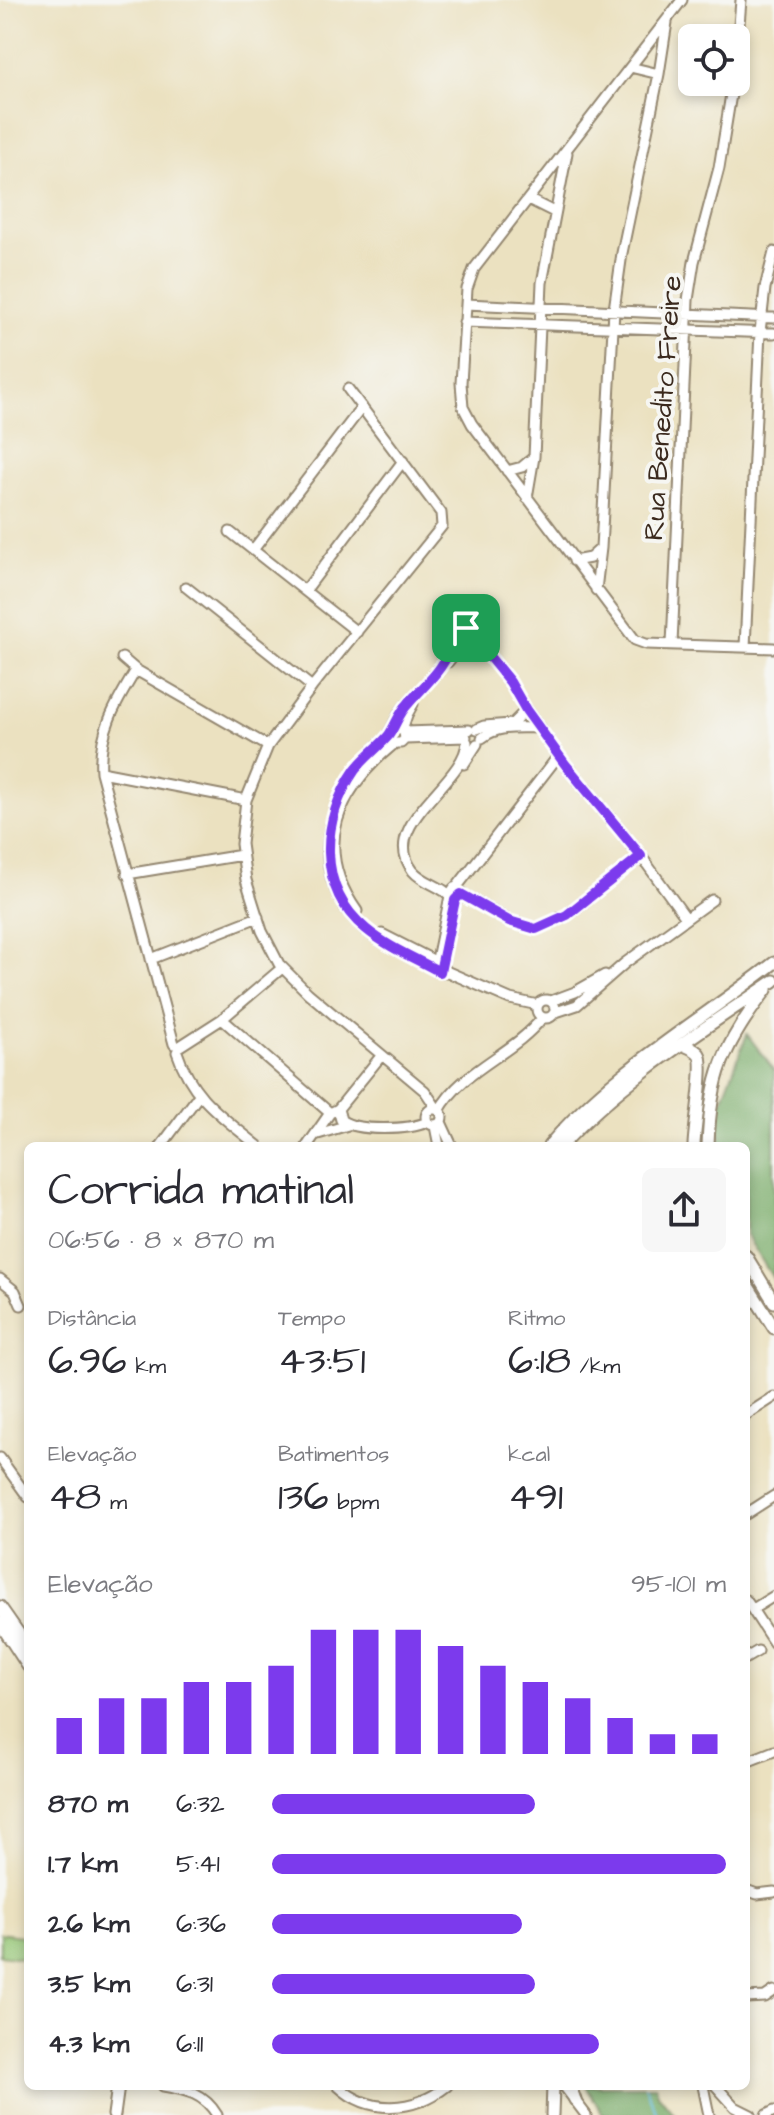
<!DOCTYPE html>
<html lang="pt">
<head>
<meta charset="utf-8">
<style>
	:root { --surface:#fff; --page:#f7f7f7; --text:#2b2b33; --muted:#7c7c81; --accent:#7c3aed }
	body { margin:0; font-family:"Architects Daughter",sans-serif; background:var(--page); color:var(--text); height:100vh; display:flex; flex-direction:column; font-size:30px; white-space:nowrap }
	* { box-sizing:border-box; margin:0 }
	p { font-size:26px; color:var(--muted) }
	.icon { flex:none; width:44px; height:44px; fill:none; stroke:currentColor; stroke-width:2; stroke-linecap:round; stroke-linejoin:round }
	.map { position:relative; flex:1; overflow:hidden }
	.drawer { position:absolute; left:24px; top:1142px; width:726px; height:948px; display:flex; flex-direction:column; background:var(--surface); border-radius:12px; box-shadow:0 4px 12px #0003 }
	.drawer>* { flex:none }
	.tools { position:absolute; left:678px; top:24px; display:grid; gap:16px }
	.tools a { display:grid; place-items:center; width:72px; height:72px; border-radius:12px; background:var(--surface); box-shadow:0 4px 12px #0003; font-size:40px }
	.pin { position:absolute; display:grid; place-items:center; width:68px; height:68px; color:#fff; margin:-34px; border-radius:16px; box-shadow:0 4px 12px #0006 }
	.round { display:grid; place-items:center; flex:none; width:84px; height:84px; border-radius:12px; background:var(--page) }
	.overview { display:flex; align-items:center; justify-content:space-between; height:136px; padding:0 24px }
	h1 { font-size:44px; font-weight:600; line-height:60px }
	.metrics { display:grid; grid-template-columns:repeat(3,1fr); gap:12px; height:136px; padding:8px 24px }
	.metrics div { display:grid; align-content:center }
	.metrics b { font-size:40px; font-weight:600 }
	.metrics small { font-size:22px; font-weight:400 }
	.metrics p { font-size:22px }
	.chart { height:224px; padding:16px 24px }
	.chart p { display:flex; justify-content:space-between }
	.chart svg { width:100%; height:144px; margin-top:8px; stroke:var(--accent); stroke-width:6 }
	ul { padding:0 24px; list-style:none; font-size:26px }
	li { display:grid; grid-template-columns:128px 96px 1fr; align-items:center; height:60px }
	li i { height:20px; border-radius:10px; background:var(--accent) }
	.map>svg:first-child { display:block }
	.green { fill:#95c676; stroke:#68784a; stroke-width:2 }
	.forest { fill:#78ab67; stroke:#5a6a42; stroke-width:2 }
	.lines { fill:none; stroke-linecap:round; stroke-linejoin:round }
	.stream { stroke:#64c1e2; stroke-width:2 }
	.minor-casing { stroke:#93866f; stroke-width:13 }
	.tertiary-casing { stroke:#93866f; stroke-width:15 }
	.minor { stroke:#fff; stroke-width:9 }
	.tertiary { stroke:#fff; stroke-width:11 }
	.route-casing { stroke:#fff; stroke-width:16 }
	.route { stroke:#7c3aed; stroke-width:10 }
	.labels { text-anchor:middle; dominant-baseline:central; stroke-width:8; stroke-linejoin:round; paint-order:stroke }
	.street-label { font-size:28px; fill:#3b2a1e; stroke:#f6f6f2 }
</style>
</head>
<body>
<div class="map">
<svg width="774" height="2115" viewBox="0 0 774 2115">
	<rect width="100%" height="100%" fill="#f6f6f2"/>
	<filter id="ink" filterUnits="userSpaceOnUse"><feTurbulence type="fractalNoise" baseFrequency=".0125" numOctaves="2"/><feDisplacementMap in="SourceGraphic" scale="16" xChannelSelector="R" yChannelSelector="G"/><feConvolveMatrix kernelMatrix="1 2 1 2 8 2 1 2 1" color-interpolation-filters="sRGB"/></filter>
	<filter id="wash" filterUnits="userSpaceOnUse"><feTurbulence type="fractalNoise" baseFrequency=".006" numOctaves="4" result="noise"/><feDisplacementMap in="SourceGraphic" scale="32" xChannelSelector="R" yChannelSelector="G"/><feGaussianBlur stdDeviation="1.8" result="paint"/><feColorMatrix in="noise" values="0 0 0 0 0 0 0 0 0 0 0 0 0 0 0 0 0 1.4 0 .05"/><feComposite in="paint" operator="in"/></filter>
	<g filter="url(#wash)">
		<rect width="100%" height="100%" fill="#ebe1c0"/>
		<path class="green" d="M0,1933l28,4v22l-28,-4z"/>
		<path class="forest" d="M747,1034l27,36v210l-28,-45v-89h-25l-4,-32z
			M586,2086h70l2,8 17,21h-72z"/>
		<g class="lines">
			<path class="stream" d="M645,2086l13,29"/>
		</g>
	</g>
	<g filter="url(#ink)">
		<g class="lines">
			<g class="minor-casing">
				<path id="minor" d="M682,0l-208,269 -7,20 -6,94 2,24 9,17 163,216 11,4 128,4
					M736,63l5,-63
					M630,67l29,7
					M528,199l26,13
					M466,304l308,14
					M464,322l310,11
					M348,389l93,124 1,13 -130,161 -44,59 -22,54 -5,44 5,36 16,51 17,33 29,29 117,98 12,18
					M507,471l15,-4 12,-10
					M527,498l7,-41 8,-174 25,-130
					M230,532l127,100
					M253,550l109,-143
					M574,561l16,-3 11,-10
					M186,587l126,100
					M596,590l5,-42 13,-238 8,-57 37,-179 8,-52
					M305,591l98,-130
					M445 630a11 11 0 1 1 22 0a11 11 0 1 1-22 0Z
					M466,628l44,54 16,28 39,54 76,92 45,62
					M463,637l20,18
					M672,644l16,-344 6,-38 25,-94 14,-86
					M745,647l15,-315 5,-44 9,-36
					M122,658l14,12 132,76
					M448,662l9,-11 4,-12
					M136,670c-20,33 -38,62 -35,102l73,272
					M392,729l6,-1 6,4 1,7 -4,4h-10l-2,-10c5,-7 7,-15 12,-22 16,-21 49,-43 50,-71
					M477,729l7,-3 28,-2 14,-14
					M402,730l5,-15 6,-11
					M404,732l65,-2
					M388,736c-57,49 -90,134 -23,193 22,19 50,29 75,43h8l62,27 28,6
					M482,738c16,-13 38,-10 58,-10
					M405,739l61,-2
					M464,764l13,-20
					M101,772l145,28
					M127,874l115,-19
					M456,888l103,-133
					M450,894l4,-6 7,4 -1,6 -7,1c-9,-13 -29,-15 -40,-28 -36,-47 52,-88 54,-129
					M461,894l48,27 27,8 31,-14 74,-59
					M357,911c-46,-65 -18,-122 37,-167
					M382,934l55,28 11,10
					M151,959l107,-42
					M436,964l14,-68
					M537 1009a9 9 0 1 1 18 0a9 9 0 1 1-18 0Z
					M551,1001l24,-9 30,-17
					M556,1012l21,-7 48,-42 87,-63
					M222,1019l108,94
					M180,1046l42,-27 60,-51
					M177,1052c15,46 45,64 81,94
					M426 1117a8 8 0 1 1 16 0a8 8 0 1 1-16 0Z
					M338,1109l3,11c16,12 69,10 86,2
					M439,1111c23,-42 75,-57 103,-93
					M441,1122l11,24
					M435,1126l4,20
					M318,1134l30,-9
					M161,1146l38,-51
					M307,1146l23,-33 8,-4 43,-53
					M0,1279l15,12 6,14
					M746,1415l28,-18
					M0,1458l28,39
					M746,1514l28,-18
					M746,1600l28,43
					M753,1609l21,-13
					M746,1658l12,-7
					M746,1762l28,-11
					M746,1890l11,4 17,-2
					M746,1998l19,-1 9,-6
					M163,2086c23,4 41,7 54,29
					M338,2086c31,29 76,26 109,0
					M564,2086l22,29
					M703,2086l6,29
					M716,2086l19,21 16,8
					M766,2115l8,-4"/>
			</g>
			<g class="tertiary-casing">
				<path id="tertiary" d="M682,1044c6,3 13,5 17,10 7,10 -5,74 -5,92
					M549,1146c60,-73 151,-125 225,-183
					M561,1146c60,-66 140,-115 213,-165
					M708,1146c2,-69 16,-102 58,-156
					M746,1256l28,46
					M746,1283l28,45
					M0,1607l28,40
					M0,1623l28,43
					M570,2086l5,14
					M114,2115l4,-29
					M552,2115l1,-29"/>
			</g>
			<use href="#minor" class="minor"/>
			<use href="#tertiary" class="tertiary"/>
		</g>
	</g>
	<g class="lines" filter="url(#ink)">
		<g class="route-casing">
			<path id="route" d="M466,628l44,54 16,28 39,54 76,92 -74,59 -31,14 -27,-8 -48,-27 -6,6 -15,72c-25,-14 -51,-24 -74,-43 -50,-41 -45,-110 -11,-159 10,-13 24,-23 34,-35 7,-10 10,-22 19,-31 15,-18 42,-39 43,-64l12,-3z"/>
		</g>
		<use href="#route" class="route"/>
	</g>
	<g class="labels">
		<g class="street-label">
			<text transform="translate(663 408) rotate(-86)">Rua Benedito Freire</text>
		</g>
	</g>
</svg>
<div class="tools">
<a><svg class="icon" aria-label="locate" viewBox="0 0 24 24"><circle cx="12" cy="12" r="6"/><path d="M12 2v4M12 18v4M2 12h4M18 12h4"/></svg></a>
</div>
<div class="pin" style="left:466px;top:628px;background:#1e9e55"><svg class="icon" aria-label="arrive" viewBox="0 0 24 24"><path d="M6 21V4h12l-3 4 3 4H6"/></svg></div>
<section class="drawer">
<div class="overview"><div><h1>Corrida matinal</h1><p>06:56 · 8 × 870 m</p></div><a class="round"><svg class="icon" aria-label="share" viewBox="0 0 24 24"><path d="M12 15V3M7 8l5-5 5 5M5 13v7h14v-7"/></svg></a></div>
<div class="metrics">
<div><p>Distância</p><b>6.96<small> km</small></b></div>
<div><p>Tempo</p><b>43:51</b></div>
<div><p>Ritmo</p><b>6:18<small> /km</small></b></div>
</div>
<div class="metrics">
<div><p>Elevação</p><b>48<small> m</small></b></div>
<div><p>Batimentos</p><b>136<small> bpm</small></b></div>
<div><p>kcal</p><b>491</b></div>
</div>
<div class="chart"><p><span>Elevação</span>95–101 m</p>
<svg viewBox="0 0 160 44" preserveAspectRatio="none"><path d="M5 44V33M15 44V27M25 44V27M35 44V22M45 44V22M55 44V17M65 44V6M75 44V6M85 44V6M95 44V11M105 44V17M115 44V22M125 44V27M135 44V33M145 44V38M155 44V38"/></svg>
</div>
<ul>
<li><b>870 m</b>6:32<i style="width:58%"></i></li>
<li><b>1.7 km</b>5:41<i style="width:100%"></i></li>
<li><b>2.6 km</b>6:36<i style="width:55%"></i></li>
<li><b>3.5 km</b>6:31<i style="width:58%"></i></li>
<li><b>4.3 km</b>6:11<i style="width:72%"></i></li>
</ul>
</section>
</div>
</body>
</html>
